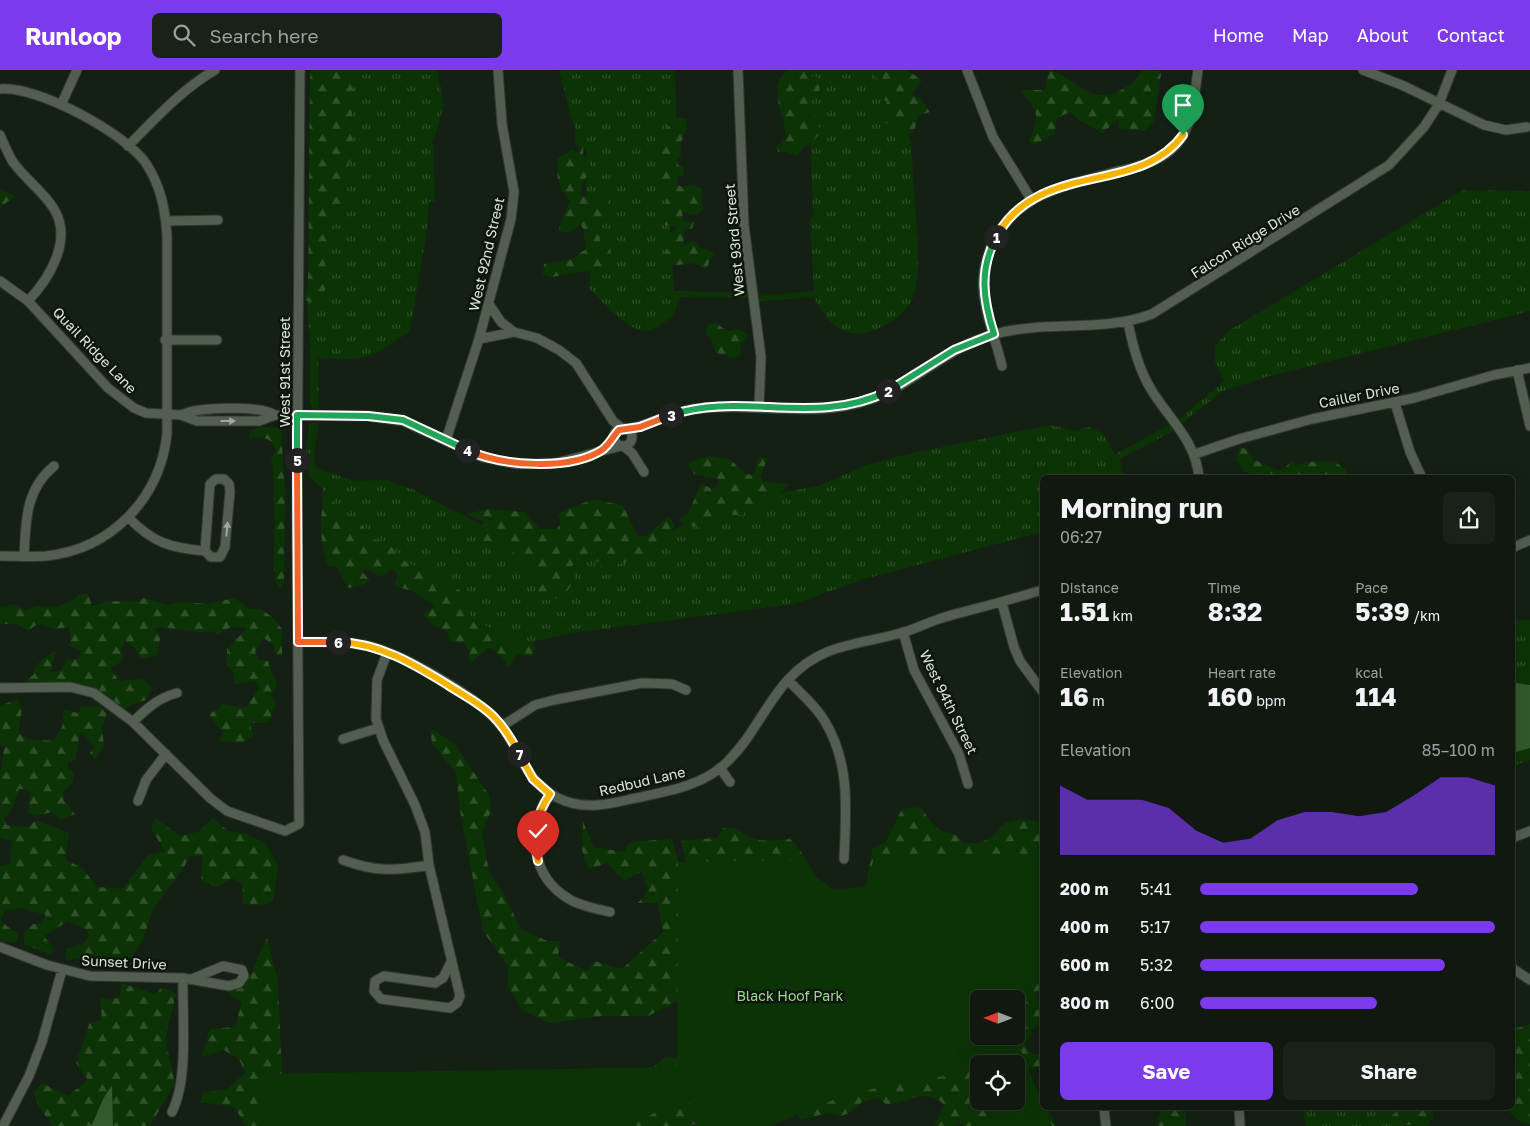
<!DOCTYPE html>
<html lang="en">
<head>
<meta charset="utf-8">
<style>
	:root { --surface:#10180f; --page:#192118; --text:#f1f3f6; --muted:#9ca09e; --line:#30372f; --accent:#7c3aed }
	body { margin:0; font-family:"Golos Text",sans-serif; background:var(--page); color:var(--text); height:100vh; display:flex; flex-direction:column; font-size:19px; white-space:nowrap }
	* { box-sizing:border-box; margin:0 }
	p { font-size:16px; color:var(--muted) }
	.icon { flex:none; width:28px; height:28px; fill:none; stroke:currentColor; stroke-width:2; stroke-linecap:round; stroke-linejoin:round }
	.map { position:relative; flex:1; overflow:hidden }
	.details { position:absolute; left:1040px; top:405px; width:475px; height:635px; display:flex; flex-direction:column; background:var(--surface); border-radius:8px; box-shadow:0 5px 20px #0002,0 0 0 1px var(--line) }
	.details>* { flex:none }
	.needle { width:32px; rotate:270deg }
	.buttons { position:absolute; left:970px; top:920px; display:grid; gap:10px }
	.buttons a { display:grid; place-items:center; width:55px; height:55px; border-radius:8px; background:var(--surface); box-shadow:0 5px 20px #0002,0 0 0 1px var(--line); font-size:25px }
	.pin { position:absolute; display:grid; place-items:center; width:42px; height:42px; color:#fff; margin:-51px -21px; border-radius:50% 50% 50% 0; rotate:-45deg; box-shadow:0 0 5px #0007 }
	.pin .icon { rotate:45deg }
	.km { position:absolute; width:25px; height:25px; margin:-12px; border-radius:50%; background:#222; color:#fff; font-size:14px; line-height:25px; text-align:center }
	.round { display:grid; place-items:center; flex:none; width:52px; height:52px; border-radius:8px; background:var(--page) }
	.summary { display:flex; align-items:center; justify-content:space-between; height:85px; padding:0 20px }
	h1 { font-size:28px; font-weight:700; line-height:38px }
	.figures { display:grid; grid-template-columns:repeat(3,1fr); gap:8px; height:85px; padding:5px 20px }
	.figures div { display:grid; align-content:center }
	.figures b { font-size:25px; font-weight:700 }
	.figures small { font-size:14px; font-weight:400 }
	.figures p { font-size:14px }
	.chart { height:140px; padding:10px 20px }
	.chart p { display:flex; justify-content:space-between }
	.chart svg { width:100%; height:90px; margin-top:5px; fill:var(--accent); opacity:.7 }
	.button { display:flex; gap:10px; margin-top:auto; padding:10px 20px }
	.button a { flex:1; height:58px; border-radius:8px; background:var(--accent); color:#fff; font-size:20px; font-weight:700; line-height:58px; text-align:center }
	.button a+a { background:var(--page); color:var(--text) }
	ul { padding:0 20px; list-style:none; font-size:16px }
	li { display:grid; grid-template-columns:80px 60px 1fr; align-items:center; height:38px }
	li i { height:12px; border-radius:6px; background:var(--accent) }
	header { display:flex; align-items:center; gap:30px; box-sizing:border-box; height:70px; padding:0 25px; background:var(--accent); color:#fff }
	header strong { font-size:24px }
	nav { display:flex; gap:28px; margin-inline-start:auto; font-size:18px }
	.search { width:350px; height:45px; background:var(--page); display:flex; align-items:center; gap:12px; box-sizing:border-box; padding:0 18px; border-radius:8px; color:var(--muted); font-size:19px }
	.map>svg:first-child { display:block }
	.grass { fill:url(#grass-tufts) }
	.forest { fill:url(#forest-firs); fill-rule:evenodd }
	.green { fill:#0c3305 }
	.water { fill:#32592a }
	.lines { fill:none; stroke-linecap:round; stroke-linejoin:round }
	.street-casing { stroke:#333932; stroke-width:11 }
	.street { stroke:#525e50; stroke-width:9 }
	.oneway { fill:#9fa89e }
	.split-1-casing { stroke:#fff; stroke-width:10 }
	.split-2-casing { stroke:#fff; stroke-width:10 }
	.split-3-casing { stroke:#fff; stroke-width:10 }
	.split-4-casing { stroke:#fff; stroke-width:10 }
	.split-5-casing { stroke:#fff; stroke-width:10 }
	.split-6-casing { stroke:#fff; stroke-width:10 }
	.split-7-casing { stroke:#fff; stroke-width:10 }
	.split-8-casing { stroke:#fff; stroke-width:10 }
	.split-1 { stroke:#f5b400; stroke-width:6 }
	.split-2 { stroke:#22a559; stroke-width:6 }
	.split-3 { stroke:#22a559; stroke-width:6 }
	.split-4 { stroke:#f0652b; stroke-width:6 }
	.split-5 { stroke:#22a559; stroke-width:6 }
	.split-6 { stroke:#f0652b; stroke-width:6 }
	.split-7 { stroke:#f5b400; stroke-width:6 }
	.split-8 { stroke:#f5b400; stroke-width:6 }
	.labels { text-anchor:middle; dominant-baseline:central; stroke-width:5; stroke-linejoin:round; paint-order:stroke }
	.street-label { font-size:14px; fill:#dee5dd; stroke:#0d160b }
	.park-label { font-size:14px; fill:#9cd890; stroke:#0d160b }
</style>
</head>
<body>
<header>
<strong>Runloop</strong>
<div class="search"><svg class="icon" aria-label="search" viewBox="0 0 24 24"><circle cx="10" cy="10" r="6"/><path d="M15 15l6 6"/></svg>Search here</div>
<nav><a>Home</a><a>Map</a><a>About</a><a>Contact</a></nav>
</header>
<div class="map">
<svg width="1530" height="1056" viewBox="0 0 1530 1056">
	<defs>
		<pattern id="grass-tufts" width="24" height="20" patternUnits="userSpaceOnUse" patternTransform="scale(1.25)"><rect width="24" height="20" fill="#0c3305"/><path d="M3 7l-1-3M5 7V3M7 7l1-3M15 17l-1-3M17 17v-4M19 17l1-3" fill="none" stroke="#2f5029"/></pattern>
		<pattern id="forest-firs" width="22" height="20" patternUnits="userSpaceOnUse" patternTransform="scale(1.25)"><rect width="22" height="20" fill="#0c3305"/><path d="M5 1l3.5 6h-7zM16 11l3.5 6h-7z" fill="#2f5029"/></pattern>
	</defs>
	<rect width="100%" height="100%" fill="#152014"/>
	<path class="grass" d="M313,0h124l7,35 -11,38 2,59h-6l-3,34 -16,95c-40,28 -43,30 -92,27l1,52 -7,-1 -2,-9v-58l-3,-44 4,-80z
		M559,0h116l3,120 -9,34 5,67 74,2 2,5 -71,-1 -4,16c-8,7 -19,17 -30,18 -17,0 -44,-31 -56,-43l2,-15 -6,-41 2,-78 -14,-31z
		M800,0h83c10,25 22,49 28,75 2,11 1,23 2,34 2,32 10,89 0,118 -7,19 -31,33 -51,36 -24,4 -39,-18 -48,-36l-55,4v-5l55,-5 -4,-73 3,-1 -3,-104z
		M1463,120l67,1v120l-264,66 -43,14 -41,32 -3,-4 45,-38 -9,-19v-16l15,-16z
		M319,352l-5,30 1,15 39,14 32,-1 28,10 75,39 77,23 75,-1 47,-29 70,-25 60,-11 51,-22 35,-9 146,-30 24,6 15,-4 15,7 10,21 57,-31 4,6 -55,29 4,18 -82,1v54l-178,47 -70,25 -222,29 -54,12 -33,-20 -8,1 -15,-22 3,-5 -4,-8 -138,-73 -1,-31c-24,-12 -14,-43 -12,-64z
		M1530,550v140l-17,6 -1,-145z
		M1302,1038h104l-1,18h-99z"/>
	<path class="forest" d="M310,0h45l-3,38 1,47 -11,23 -1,26 -10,8 3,29 -8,18 -2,39 -6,6 -14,-4 4,-10z
		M786,0h18l6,6 7,1 4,6 -3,13 -7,5 3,12 -7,4 10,6 4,9 -12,14 -6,1 -6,9 -11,-4h-8l-1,-6 9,-9c0,-17 -15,-41 -6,-58 1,-3 5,-5 6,-9z
		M872,0h35l15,10 -10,14 9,5 9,13 -12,4 -4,16 -13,1 -22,-15 8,-16 -8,-5 -1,-17z
		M1049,0c28,8 41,38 74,19 10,-6 14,-8 18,-19h17l3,4 -7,47 -10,10 -25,-2 -1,-11 -15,15 -22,-12 -11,-9 -13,6 -2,15 -20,12 -6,-4c12,-27 9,-28 -8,-51h24z
		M678,47l9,2c1,15 -9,21 -6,37l-8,6 11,6 -1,8 -10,1 1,5 8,5 10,-2 11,4 -3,9 4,10 -8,7 -14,-3 1,9 11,1 -2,7h-7l-2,15 11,-3 7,7 13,5 -8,16 -13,-6 -23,3 -6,-13 5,-4 -4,-14 10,-5 2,-3 -12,-2c-4,-13 -4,-19 6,-29 -3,-4 -8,-9 -10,-14 -4,-10 -1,-17 0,-27 2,-16 2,-29 17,-38z
		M575,60l10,3 -2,21 10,16 -10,11 -3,15 19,-2 9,6 -8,28v13l10,7 4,19 -63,10 -8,-2 1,-11 28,-5 14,-10 -3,-21 -3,-3 -12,8 -10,-2 12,-31c-13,-13 -13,-23 -13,-41l15,-9 6,3 1,-6 -4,-4z
		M0,119l16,7 -16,11z
		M716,253l11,8 13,-1 7,4 1,2 -7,7 -1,11 -5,4 -19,-5 -5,-16 -5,-4 2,-9z
		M264,357l17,1 4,66 -1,89 -4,6 -6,-9 2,-7 -3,-3c1,-23 3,-47 1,-70 -2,-14 1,-27 -3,-42l5,-8c-5,-13 -14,-14 -27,-12l1,-8z
		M1239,377l10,3 4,10c11,3 17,9 28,10l10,-8 6,3 10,-3 27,-1 11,8 2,8h-92l-1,-2 -11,-4 -7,-11z
		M710,386l21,4 14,14 9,1 4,-18 10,1 -8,18 4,6 25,2 -15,14 -12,3 -6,8 -10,1 -4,5h-13l-24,14 -22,-6 -3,-4 8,-5 13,-30 12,5 5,-4v-6l-24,-5 -7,-11z
		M328,425l6,7 3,12 21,8 18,18 16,7 9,12 60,32 4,8 -3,4 15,23 8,-1 32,20 16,-3 2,6 -4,9 -13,-4 -9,14 -12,-15 -9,-4 -19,16v-12l-4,-9 -15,-2 -4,-11 -11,-3 -12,-13 12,-8 -23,-15 -18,-5 4,-12 -7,-5 -10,8 -16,-8 -3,3 8,8 -8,5 -14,3 -12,-22h-8c-7,-23 -12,-50 0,-71z
		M595,429l28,7 15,31 10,-2 21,-19 5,9 -3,12 -38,23 -15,4 -11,10 -16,3 12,-14 -16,-4 -16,7 4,12 -11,19 -17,3 -8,-4 -3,-18 -12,-19 -27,-17 -16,-1 -8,-5 11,-14 -18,-8 21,-5 38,3 14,17h18l4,-8 -3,-7 9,-5z
		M88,524l4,12 16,-5 27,1 9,-4 23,7 18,-3 24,2 25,-6 16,11h11l11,8 10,12v28l-6,-2 -3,-11 -10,-6 -8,14 4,8 9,1c2,11 7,14 9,26l-6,7 5,10 -8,19h-18l3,13 -11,7 -23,-2 4,-9 -13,-15 1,-4 9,-5 2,-4 24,4 13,-20 -3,-7 -22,3v-10l-7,-9v-16l20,-21 -16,-1 -14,8 -3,-4c-19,4 -39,-5 -59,-3l5,11 -3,16 -16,4 -7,-12 -9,-6 -4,10 3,6 -6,7 -8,4 9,13 23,-2 10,8 -6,13 -13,4 -8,6 -28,-21 -35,-6 -35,2v-5l7,-6 2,-9 18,-14 2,1 -4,12v8l9,-1 5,-11 12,-1 3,-8 -13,-5 3,-6 -2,-13 -14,2 -18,-5 -9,7 -11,-7h-17v-17l16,-3 9,7 11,-5 19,1 18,-6 5,-6z
		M18,629l4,11 -4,23 11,6 25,2 8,-14 2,-17 14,3 3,-6 19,-1 7,8 -5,14 2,18 -9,13 -5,-6 4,-6 -9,-12 -5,-2 -5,27 -7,2v7l6,3 -2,12 -9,7 1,10 11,13 -14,6 -9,-8 -16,4 -8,-3 2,-23 -11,-1 -8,22 -7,7 2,7 22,2 8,-7 33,13 -4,26 18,10 14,18 26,2 25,-34 17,-4 -14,-23 4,-10 25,18 18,-4 15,-14 15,13 15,2 21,9 14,23 -5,36 -12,5 -19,-3 1,-18 -11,-7 -14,9 -17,-6 2,-24 -13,-2 -7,14 -30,40 -10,31 -17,25 -10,-3 -7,6h-21l-10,-11 -12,4v-12l17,-5 6,-8 -4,-7 -17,-8 -24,15 9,12 -2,7 -27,-11v-11l9,-9 9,-1 4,-8 -25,-7 -16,3 -5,10 18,13 -2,8 -15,-1 -1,-2v-73l10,-2 2,-23 -12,-3v-64l4,-25 -4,-5v-38z
		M430,658l25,16 34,51 2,16 -9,22 7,39 16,24 16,33 26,12h13l-2,16 28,14 8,-10 28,8 41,-37 -5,-29h-20l10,-12 -6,-20 -18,10 -17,-18 -18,6 -7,-19 1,-28 11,25 30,5 6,-10 42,-3 25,91 -8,66 -41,20h-45l-54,7 -27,-13 -14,-24v-20l-25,-35 -22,-114 -5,-44 -24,-30z
		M921,737c5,8 10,17 18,22 12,8 12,-1 25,14h17l13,-8 11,-12 17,-4 20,3v77l-67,76 4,61h37v-37l26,-80v69l-3,1 -4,9 7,6v20l-10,5 -1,8 -4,3 -1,7 7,7h8v12l-19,5 9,30h11v7h6l8,18h-91l-5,-3 -5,3h-20l9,-21c-16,-18 -37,-3 -57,0l-9,-7 -16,4 -13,11 -8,3 -14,-3 -26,7 -12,-20 -63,11 -36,15h-176l107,-30 44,-39 24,3 13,-128 -21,-91 36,-3 6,-10h13c18,16 31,13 54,11 18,16 23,41 42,55l33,-4 8,-42 12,-5 17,-34zM979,994h37v37h-37z
		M267,868l11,44 6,144h-39l-10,-19 -34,-5 2,-9 25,-4 17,-16 -6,-14 -15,-9 -22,7 8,-28 25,-2 7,-25 -14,-9 19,-11z
		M121,913l34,11 7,-7 14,7 -11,44 10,45 -25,43h-97l-15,-20 -4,-14 8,-9 26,13 20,-16 -12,-17 14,-41 12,-2 -2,-21 20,-1z
		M1530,954v100l-8,-1 -11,-10 -1,-5h2l1,-79z
		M1157,1038h28l1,18h-29l3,-14z
		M1401,1038h32v9l-6,9 -36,-2v-8z"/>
	<path class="green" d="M1042,784v112l-26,39v-6h-37v37h36l37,90h-58l-10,-25h32v-37h-37v24l-7,-17 -122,22 -80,33h-74l-8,-32 -57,32h-370l-2,-52 418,-7 1,-205 125,-2 6,11 25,19 33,-4 7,-29z"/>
	<path class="water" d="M1516,613l14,2v63l-17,5v-68z
		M112,1016l1,40h-22c8,-14 10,-28 21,-40z"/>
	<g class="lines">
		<g class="street-casing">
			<path id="street" d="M738,0l6,155 17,132 -2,51
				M967,0l26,67 38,62
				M1363,0l41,16 80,39 22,5 21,-3
				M0,19c36,-4 128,45 147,76 14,22 18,44 20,70v199c-7,64 -55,115 -121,122 -15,1 -31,0 -46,0
				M61,35l16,-35
				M0,65c4,9 8,19 13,27 12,17 30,29 41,47 19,31 -5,70 -26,92
				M128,76c27,-27 54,-57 87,-76
				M166,151l52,-1
				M0,211l28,20 80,87 26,20 12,5 35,2 16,6h62l16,-6
				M489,234l12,18 13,10 23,6 22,12 17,13 37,58 10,8
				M1128,252c5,25 11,48 24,69 18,29 44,50 47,87
				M479,269l35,-7
				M165,270h52
				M1002,296c-6,-26 -18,-54 -19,-81 0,-16 4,-30 11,-44 23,-47 71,-55 117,-68 23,-6 48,-9 65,-28 18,-20 18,-49 22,-75
				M1517,300l13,56
				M1395,333l15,49 12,26
				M181,345c16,-8 79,-10 94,0l93,1 35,5 79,36 35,7 39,-1 65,-17
				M614 367a9 9 0 1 1 18 0a9 9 0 1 1-18 0Z
				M625,359c24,-2 44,-17 69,-20 58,-8 121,11 177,-10 45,-16 77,-53 124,-65 52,-14 107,-1 157,-20l237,-149 35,-38 15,-23 13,-34
				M446,370l33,-101 32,-120 3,-27 -12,-68 -4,-54
				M623,376l9,7 12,19
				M1195,384l44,-15 73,-20 102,-21 80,-23 36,-7
				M129,448c24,25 42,30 76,33l6,6h9l5,-10 5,-56 -1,-7 -5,-5h-8l-6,5 -5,67
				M1512,478l18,-8
				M24,486c2,-35 1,-66 30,-90
				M1002,533l12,44 6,14 22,30
				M903,562l11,38 45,84 9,30
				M298,572c22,0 45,-1 66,3 36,7 117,53 138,82 19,26 25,56 56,71 24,12 49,7 73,1 33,-7 72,-12 97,-38 36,-35 46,-87 99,-109 24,-10 52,-12 77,-20 14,-4 27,-11 41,-15 33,-9 65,-17 97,-27
				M387,583l-10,27 -1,39 7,21 32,65 10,27 4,33 31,131 -3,7 -7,5 -69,-9 -7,-8 1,-10 9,-5 51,7 8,-5 7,-14
				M788,610c11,12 27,25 36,40 27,43 22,91 20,139
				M0,618l70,-1 24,6 39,29 77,76 17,13 58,20 14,-7 -2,-307 3,-447
				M133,652c13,-13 25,-24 44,-29
				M502,656l33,-21 19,-5 88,-17 30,1 14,6
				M343,669l35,-11
				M720,698l10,14
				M550,724c-23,35 -20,82 19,105 11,7 28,10 41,13
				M138,731l8,-21 20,-26
				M1512,768l18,-7
				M343,790c32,12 52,11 86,5
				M0,877l47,18 43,11 93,2 46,8 10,-3 5,-7 -2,-6 -19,-4 -31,13
				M1512,898l18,12
				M1104,1038l2,18
				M1239,1038l1,18
				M172,1042c17,-34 10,-95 11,-134
				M3,1056l26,-50 13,-34 20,-72"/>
		</g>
		<use href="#street" class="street"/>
	</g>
	<defs><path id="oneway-solid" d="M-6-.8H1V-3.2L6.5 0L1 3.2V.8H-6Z" transform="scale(1.25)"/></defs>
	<g class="oneway">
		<use href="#oneway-solid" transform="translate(228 351)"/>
		<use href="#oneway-solid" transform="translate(227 459) rotate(-85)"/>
	</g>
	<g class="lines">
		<g class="split-1-casing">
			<path id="split-1" d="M996,167c43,-78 143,-41 187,-102"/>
		</g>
		<g class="split-2-casing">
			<path id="split-2" d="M888,321l66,-41 40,-16c-11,-35 -15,-63 2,-97"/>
		</g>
		<g class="split-3-casing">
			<path id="split-3" d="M671,345c69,-24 146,12 217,-24"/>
		</g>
		<g class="split-4-casing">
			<path id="split-4" d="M467,380c34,16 102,21 135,0 8,-6 11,-14 17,-20l21,-3 31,-12"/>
		</g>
		<g class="split-5-casing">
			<path id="split-5" d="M297,390v-45l71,1 35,4 64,30"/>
		</g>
		<g class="split-6-casing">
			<path id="split-6" d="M297,390l1,182h40"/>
		</g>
		<g class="split-7-casing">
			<path id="split-7" d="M338,572c41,1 76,22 110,43 15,10 32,18 45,31 11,11 19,24 26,38"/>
		</g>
		<g class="split-8-casing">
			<path id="split-8" d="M519,684l14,25 17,15c-15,22 -18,42 -12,67"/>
		</g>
		<use href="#split-1" class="split-1"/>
		<use href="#split-2" class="split-2"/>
		<use href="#split-3" class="split-3"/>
		<use href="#split-4" class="split-4"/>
		<use href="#split-5" class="split-5"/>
		<use href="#split-6" class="split-6"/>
		<use href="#split-7" class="split-7"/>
		<use href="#split-8" class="split-8"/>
	</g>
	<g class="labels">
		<g class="street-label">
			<text transform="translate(734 170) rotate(-95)">West 93rd Street</text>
			<text transform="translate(1245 171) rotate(-32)">Falcon Ridge Drive</text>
			<text transform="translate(486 184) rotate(-77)">West 92nd Street</text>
			<text transform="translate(95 280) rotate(46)">Quail Ridge Lane</text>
			<text transform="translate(284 302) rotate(-90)">West 91st Street</text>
			<text transform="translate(1359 325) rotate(-11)">Cailler Drive</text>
			<text transform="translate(949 632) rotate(64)">West 94th Street</text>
			<text transform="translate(642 711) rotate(-13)">Redbud Lane</text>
			<text transform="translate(124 892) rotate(3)">Sunset Drive</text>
		</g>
		<g class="park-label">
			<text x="790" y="925">Black Hoof Park</text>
		</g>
	</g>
</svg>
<div class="buttons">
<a><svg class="needle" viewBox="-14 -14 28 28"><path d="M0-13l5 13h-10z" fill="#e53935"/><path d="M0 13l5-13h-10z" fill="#9ca09e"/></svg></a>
<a><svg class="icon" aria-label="locate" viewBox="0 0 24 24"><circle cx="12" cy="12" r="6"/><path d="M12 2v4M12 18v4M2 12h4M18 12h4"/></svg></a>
</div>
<div class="pin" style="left:1183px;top:65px;background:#1e9e55"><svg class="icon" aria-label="arrive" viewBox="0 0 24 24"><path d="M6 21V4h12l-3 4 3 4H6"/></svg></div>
<div class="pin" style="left:538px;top:791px;background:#d93025"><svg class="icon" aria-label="check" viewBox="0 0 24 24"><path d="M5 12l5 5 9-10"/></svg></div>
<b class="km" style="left:996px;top:167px">1</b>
<b class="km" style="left:888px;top:321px">2</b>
<b class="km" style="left:671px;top:345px">3</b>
<b class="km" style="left:467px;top:380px">4</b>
<b class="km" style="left:297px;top:390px">5</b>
<b class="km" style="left:338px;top:572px">6</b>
<b class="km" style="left:519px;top:684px">7</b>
<section class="details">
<div class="summary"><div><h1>Morning run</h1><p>06:27</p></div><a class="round"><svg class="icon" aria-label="share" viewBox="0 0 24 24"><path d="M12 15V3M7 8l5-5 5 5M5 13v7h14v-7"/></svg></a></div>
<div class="figures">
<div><p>Distance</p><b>1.51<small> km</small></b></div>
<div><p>Time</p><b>8:32</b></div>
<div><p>Pace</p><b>5:39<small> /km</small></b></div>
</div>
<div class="figures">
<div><p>Elevation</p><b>16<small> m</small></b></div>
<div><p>Heart rate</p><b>160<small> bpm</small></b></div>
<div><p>kcal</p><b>114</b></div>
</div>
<div class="chart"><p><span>Elevation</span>85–100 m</p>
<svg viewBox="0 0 160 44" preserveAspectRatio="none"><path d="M0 44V10L10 17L20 17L30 17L40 21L50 32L60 38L70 36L80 27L90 23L100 23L110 25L120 23L130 15L140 6L150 6L160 10V44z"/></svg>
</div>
<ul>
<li><b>200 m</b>5:41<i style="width:74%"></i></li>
<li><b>400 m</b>5:17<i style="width:100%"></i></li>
<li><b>600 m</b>5:32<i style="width:83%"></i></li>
<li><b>800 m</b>6:00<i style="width:60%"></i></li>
</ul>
<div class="button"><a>Save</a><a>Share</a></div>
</section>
</div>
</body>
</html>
